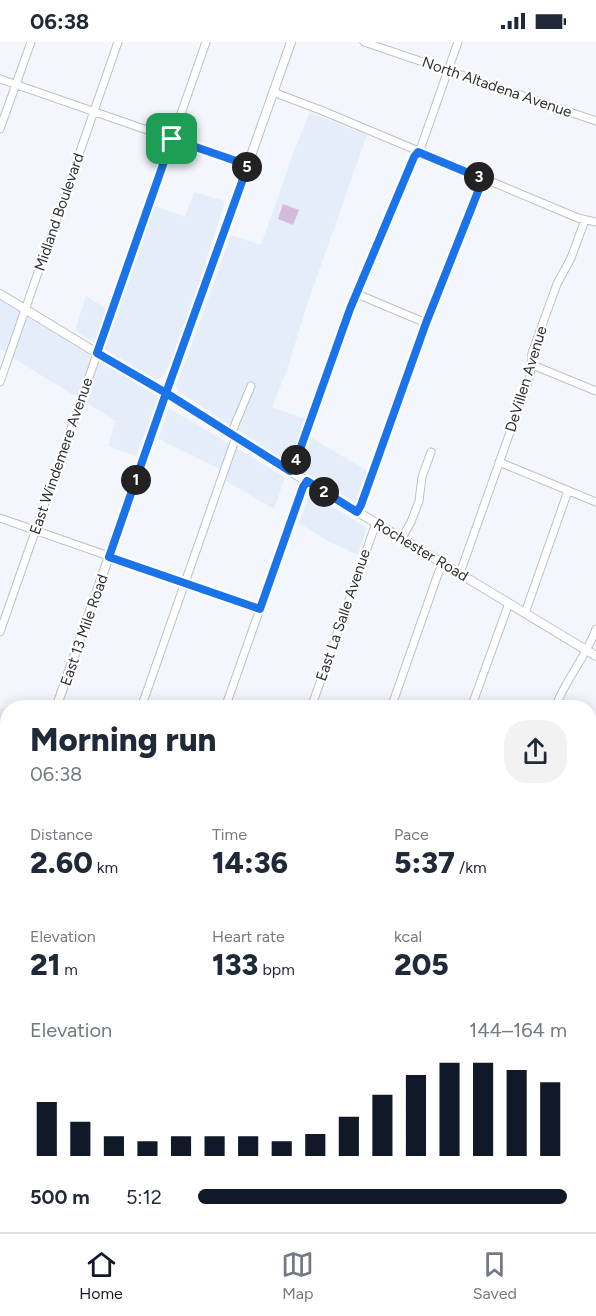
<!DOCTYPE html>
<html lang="en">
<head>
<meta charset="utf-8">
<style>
	:root { --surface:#fff; --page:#f2f2f3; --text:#1f2937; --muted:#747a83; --line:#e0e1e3; --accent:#111827 }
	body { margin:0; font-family:Figtree,sans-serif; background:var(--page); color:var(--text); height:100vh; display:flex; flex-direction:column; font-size:22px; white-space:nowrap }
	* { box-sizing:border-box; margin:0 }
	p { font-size:20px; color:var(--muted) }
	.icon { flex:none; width:33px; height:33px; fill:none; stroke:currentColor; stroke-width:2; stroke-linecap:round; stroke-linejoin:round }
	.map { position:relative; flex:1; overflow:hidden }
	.side { position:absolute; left:0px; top:658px; width:597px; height:532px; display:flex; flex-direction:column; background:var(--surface); border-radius:24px 24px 0 0; box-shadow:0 3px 15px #0003 }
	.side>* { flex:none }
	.pin { position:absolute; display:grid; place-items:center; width:51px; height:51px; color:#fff; margin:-26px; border-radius:12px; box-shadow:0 3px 9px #0006 }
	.km { position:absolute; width:30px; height:30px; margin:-15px; border-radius:50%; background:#222; color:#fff; font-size:16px; line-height:30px; text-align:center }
	.round { display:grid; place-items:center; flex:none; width:63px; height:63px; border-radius:24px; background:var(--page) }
	.headline { display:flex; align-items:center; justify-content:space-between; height:102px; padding:0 30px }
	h1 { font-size:33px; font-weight:800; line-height:45px }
	.figures { display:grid; grid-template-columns:repeat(3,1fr); gap:9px; height:102px; padding:6px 30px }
	.figures div { display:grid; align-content:center }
	.figures b { font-size:30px; font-weight:800 }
	.figures small { font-size:16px; font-weight:400 }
	.figures p { font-size:16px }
	.chart { height:168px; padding:12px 30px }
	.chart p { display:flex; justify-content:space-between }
	.chart svg { width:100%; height:108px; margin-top:6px; stroke:var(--accent); stroke-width:6 }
	ul { padding:0 30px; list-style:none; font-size:20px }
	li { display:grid; grid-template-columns:96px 72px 1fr; align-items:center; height:45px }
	li i { height:15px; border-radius:8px; background:var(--accent) }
	.status { display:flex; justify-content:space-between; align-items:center; height:42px; padding:0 30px; background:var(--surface); direction:ltr }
	.status svg { height:16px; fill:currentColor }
	.tab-bar { display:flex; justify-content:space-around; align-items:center; height:84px; border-top:2px solid var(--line); background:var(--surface); font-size:16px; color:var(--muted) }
	.tab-bar a { display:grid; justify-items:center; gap:3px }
	.tab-bar .active { color:var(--accent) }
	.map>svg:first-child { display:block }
	.built { fill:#e6edfa }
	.green { fill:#d3bbd9 }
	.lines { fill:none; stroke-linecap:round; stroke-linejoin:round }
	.minor-casing { stroke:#bcc0c6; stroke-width:9 }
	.major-casing { stroke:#bcc0c6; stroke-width:10 }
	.minor { stroke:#fff; stroke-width:7 }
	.major { stroke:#fff; stroke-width:8 }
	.route-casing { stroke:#fff; stroke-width:12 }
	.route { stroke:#1a73e8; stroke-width:8 }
	.labels { text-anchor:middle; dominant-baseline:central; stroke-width:4.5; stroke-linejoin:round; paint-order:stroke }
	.street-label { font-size:15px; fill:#303133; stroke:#fff }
</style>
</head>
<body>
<div class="status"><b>06:38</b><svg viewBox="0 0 49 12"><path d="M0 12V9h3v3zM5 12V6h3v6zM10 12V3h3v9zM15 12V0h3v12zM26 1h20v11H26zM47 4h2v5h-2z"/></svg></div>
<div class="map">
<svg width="596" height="1190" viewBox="0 0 596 1190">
	<rect width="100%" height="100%" fill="#f3f7fd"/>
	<path class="built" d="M310,70l57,23 -60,170 -20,65 -15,37 42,15 -5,14 60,36 -10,28 -3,3 -56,-33 -92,-59 -30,-20 -2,-5 12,-31 43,-120 30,10 33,-94z
		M194,150l31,9 -30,95 -27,71 -4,8 -5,4h-4l-48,-28 -32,-21 11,-34 31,19 38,-109 30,11z
		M0,258l157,96 1,4 -22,56 -28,-10 8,-25 -103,-63 -7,-6 -6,-2z
		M169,366l116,69 -11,32 -48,-28 -8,-13 -60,-29z
		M310,451l57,35 -9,27 -30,-14 -29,-18z
		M0,666l7,2v41l-7,-2z
		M0,723l7,3v31l-7,-3z"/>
	<path class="green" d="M283,162l16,6 -6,15 -15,-6z
		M594,1153h2v28l-2,9h-10l2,-6h4c0,-11 -2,-22 4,-31z"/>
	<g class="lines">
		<g class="minor-casing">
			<path id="minor" d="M364,0l232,79
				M0,37l248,86
				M273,50l50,19 255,107 18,4
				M0,87l31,-87
				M357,252l69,29
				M531,324h4l61,25
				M0,340l118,-340
				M231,392l20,-48
				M499,420l97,40
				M290,429l7,-13 45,-128 72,-173 7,-10 37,-105
				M357,470l9,-20 60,-169 57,-144
				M0,476l260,91
				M402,496l9,-16 8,-21 3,-24 9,-25
				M460,531l70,-197 2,-23 25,-69 14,-26 14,-38
				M525,571l43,-122
				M0,590l206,-590
				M141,666l95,-271
				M225,666l78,-221 4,-6
				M311,666l65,-185
				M391,666l47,-134 5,-11
				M471,666l38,-105
				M555,666c10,-28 31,-51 41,-79
				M590,805l6,-18
				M0,1022l8,-1
				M0,1029l4,3h4
				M590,1049l6,2
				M0,1108l8,3
				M590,1155l6,-19
				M228,1184l20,6
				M12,1190l3,-6
				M156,1190l1,-6
				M253,1190l2,-6
				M317,1190l2,-6
				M400,1190l2,-6
				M484,1190l2,-6
				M582,1190l1,-6"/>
		</g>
		<g class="major-casing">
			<path id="major" d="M0,252l97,59 69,40 124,78 306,185
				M56,666l107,-306 33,-90 95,-270
				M0,715l8,2
				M0,831l8,-22
				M590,922l6,2"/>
		</g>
		<use href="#minor" class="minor"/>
		<use href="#major" class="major"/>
	</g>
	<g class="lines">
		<g class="route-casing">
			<path id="route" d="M172,97l-75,214 69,40 -57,164 151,52 43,-122 4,-6 50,31 4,-7 65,-182 57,-144 -65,-27 -4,5 -64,152 -53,149 -7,13 -124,-78 82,-228 -76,-26"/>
		</g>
		<use href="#route" class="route"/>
	</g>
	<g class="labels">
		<g class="street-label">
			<text transform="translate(497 45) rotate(19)">North Altadena Avenue</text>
			<text transform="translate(59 170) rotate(-71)">Midland Boulevard</text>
			<text transform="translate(526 337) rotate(-73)">DeVillen Avenue</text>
			<text transform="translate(61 414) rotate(-71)">East Windemere Avenue</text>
			<text transform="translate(421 508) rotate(31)">Rochester Road</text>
			<text transform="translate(343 573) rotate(-71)">East La Salle Avenue</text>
			<text transform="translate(84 588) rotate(-71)">East 13 Mile Road</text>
		</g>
	</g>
</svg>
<div class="pin" style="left:172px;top:97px;background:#1e9e55"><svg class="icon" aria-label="arrive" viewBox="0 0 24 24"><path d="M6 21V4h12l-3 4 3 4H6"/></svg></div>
<b class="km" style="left:136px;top:438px">1</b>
<b class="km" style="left:324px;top:450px">2</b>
<b class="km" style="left:479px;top:135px">3</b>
<b class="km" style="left:296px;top:418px">4</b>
<b class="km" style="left:247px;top:125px">5</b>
<section class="side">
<div class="headline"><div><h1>Morning run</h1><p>06:38</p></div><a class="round"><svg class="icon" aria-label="share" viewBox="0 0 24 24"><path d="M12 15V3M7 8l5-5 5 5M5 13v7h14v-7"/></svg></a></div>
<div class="figures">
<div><p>Distance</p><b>2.60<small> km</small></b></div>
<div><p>Time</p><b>14:36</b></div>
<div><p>Pace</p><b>5:37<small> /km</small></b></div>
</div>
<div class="figures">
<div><p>Elevation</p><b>21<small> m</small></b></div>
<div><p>Heart rate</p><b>133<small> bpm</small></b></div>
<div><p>kcal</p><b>205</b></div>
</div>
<div class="chart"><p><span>Elevation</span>144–164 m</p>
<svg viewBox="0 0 160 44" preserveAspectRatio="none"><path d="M5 44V22M15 44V30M25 44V36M35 44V38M45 44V36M55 44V36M65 44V36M75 44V38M85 44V35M95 44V28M105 44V19M115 44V11M125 44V6M135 44V6M145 44V9M155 44V14"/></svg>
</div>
<ul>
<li><b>500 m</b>5:12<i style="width:100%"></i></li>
</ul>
</section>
</div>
<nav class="tab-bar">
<a class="active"><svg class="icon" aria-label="home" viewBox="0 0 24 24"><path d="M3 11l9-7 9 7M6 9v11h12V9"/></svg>Home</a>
<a><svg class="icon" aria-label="map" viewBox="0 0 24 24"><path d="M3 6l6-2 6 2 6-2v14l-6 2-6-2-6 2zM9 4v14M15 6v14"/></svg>Map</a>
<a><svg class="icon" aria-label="saved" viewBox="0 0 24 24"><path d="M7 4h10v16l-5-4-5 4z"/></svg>Saved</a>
</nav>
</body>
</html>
